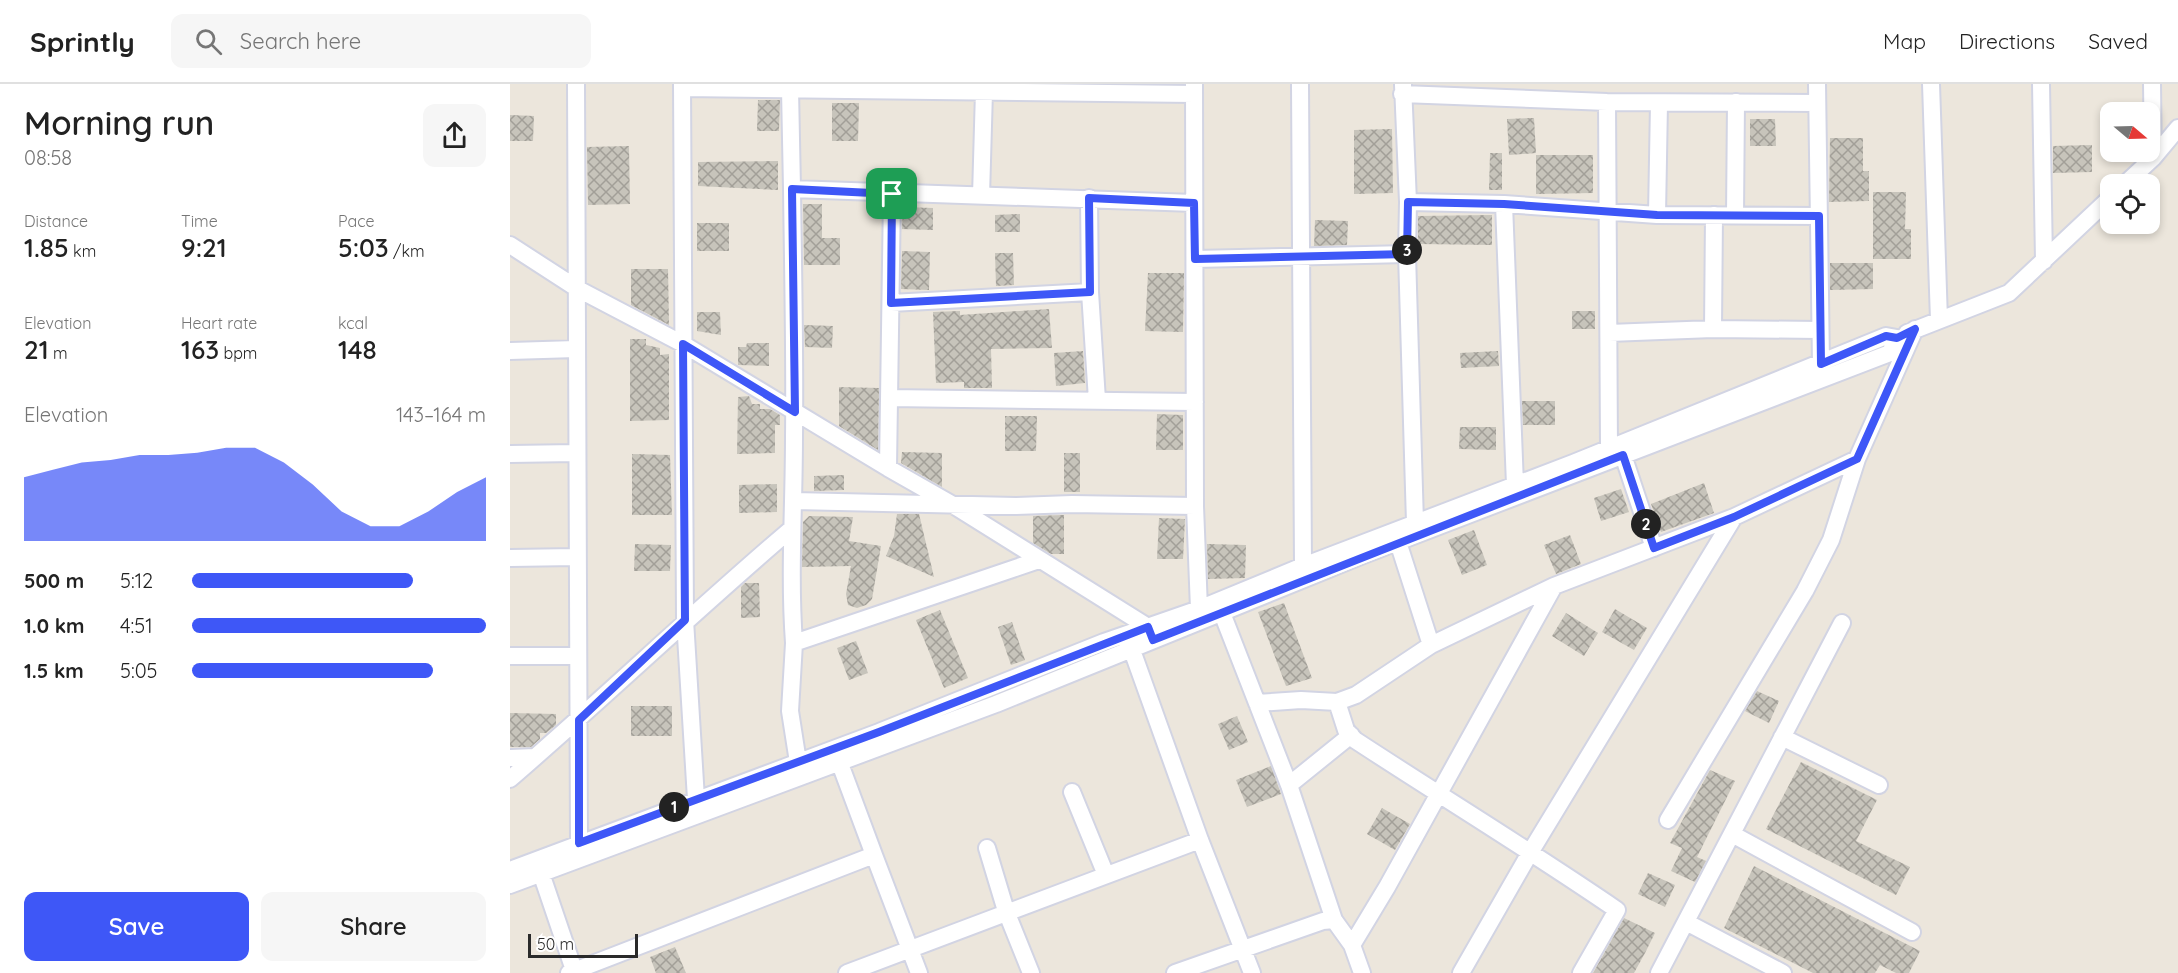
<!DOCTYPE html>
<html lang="en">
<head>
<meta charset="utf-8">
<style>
	:root { --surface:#fff; --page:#f6f6f6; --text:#222; --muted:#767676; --line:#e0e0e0; --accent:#3e57f7 }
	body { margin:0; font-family:Quicksand,sans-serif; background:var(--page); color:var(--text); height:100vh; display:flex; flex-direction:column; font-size:22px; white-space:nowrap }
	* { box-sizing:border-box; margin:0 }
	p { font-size:20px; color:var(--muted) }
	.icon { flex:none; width:33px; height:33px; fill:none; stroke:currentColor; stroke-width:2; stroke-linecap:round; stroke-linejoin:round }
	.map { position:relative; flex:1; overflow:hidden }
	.side { display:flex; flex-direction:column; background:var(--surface); width:510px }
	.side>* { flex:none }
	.needle { width:39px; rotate:109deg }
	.controls { position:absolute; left:1590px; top:18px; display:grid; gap:12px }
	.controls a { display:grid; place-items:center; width:60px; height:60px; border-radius:12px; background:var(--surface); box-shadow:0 3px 9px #0003; font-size:30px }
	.scale { position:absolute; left:18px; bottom:15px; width:110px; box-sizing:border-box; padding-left:6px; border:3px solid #2a2a2a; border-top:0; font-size:16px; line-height:21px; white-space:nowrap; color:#2a2a2a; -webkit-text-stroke:4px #fff; paint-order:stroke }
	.pin { position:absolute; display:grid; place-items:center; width:51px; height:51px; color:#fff; margin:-26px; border-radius:12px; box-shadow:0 3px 9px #0006 }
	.km { position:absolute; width:30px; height:30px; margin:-15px; border-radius:50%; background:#222; color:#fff; font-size:16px; line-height:30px; text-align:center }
	.round { display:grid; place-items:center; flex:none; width:63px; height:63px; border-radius:12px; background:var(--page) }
	.summary { display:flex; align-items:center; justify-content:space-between; height:102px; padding:0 24px }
	h1 { font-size:33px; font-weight:600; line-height:45px }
	.stats { display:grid; grid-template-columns:repeat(3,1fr); gap:9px; height:102px; padding:6px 24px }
	.stats div { display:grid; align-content:center }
	.stats b { font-size:26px; font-weight:600 }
	.stats small { font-size:16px; font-weight:400 }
	.stats p { font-size:16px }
	.chart { height:168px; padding:12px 24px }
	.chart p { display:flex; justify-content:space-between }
	.chart svg { width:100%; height:108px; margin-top:6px; fill:var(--accent); opacity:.7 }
	.button { display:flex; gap:12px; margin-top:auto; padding:12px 24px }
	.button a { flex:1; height:69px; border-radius:12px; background:var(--accent); color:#fff; font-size:24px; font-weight:600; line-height:69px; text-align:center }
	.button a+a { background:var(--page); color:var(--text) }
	ul { padding:0 24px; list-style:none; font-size:20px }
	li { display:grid; grid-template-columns:96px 72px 1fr; align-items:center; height:45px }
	li i { height:15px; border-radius:8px; background:var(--accent) }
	header { display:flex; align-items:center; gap:36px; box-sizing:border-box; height:84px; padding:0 30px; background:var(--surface); border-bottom:2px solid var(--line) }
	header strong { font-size:28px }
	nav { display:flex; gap:33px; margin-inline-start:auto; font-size:21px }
	.search { width:420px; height:54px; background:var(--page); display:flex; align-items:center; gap:15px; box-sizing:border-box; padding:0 21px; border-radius:12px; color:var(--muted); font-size:22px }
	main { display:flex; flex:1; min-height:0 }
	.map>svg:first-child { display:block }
	.building { fill:url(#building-cross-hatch) }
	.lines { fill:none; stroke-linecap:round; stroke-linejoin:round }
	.street-casing { stroke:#d2d4e3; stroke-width:20 }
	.street { stroke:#fff; stroke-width:16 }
	.route-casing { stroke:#fff; stroke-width:12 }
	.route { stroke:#3e57f7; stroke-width:8 }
</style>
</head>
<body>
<header>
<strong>Sprintly</strong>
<div class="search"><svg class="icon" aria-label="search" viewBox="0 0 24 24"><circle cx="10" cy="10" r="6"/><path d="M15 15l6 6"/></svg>Search here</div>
<nav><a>Map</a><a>Directions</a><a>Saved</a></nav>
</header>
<main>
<section class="side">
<div class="summary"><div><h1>Morning run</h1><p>08:58</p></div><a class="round"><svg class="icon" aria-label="share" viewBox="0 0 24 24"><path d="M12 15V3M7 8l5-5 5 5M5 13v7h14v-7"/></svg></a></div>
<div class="stats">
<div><p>Distance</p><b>1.85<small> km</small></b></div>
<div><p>Time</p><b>9:21</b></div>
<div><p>Pace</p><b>5:03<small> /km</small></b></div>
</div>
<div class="stats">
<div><p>Elevation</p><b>21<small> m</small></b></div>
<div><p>Heart rate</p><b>163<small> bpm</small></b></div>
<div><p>kcal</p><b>148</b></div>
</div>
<div class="chart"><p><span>Elevation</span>143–164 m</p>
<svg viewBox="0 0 160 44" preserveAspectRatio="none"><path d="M0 44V18L10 15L20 12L30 11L40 9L50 9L60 8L70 6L80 6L90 12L100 21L110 32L120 38L130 38L140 32L150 24L160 18V44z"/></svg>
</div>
<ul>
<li><b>500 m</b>5:12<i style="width:75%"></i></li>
<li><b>1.0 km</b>4:51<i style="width:100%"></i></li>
<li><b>1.5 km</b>5:05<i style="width:82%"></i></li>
</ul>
<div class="button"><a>Save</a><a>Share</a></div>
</section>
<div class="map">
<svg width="1668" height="889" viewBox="0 0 1668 889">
	<defs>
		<pattern id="building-cross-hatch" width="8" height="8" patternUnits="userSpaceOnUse" patternTransform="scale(1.5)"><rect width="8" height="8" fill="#c7c4bb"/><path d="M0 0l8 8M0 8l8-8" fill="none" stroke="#a29f98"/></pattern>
	</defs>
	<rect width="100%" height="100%" fill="#ece6dc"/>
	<path class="building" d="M248,16h22l-1,31h-22z
		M322,19h27l-1,38h-26z
		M0,31l24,1 -1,25h-23z
		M1024,34l2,35 -27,2 -2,-36z
		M1240,35h25l1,27h-26z
		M882,45l1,64 -39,1v-64z
		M1320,54h33v33h6v30l-40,1z
		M1582,61v27l-39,1v-27z
		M119,62l1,58 -42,1 -1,-58z
		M980,69h12v37h-13z
		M1026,71h57v38l-57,1z
		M268,77v29l-80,-4v-24z
		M1363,108h33l-1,37h6v30h-38z
		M293,120h19v34h18v27h-36z
		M393,123l30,1v22l-31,-1z
		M510,130v18h-25v-17z
		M982,131v30l-74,-1v-28z
		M805,136l33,1 -1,24 -33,1z
		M187,139h32v28h-32z
		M392,167l28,1 -1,38 -28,-1z
		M485,169h18l1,32 -18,1z
		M1320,179h43v26l-43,1z
		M121,185h37l1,56 -38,-20z
		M638,189h36l-1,59 -38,-1z
		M539,225l3,39 -61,1 1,39h-28v-6l-28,1 -3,-71 27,-1v4z
		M1062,227h23v18h-23z
		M187,228h23l1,23 -24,-4z
		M294,241l29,1 -1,22 -27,-1z
		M120,255h16v6l14,3v7l9,-1v66l-39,1z
		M237,259h22v23l-31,-1v-18h8z
		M573,267l2,32 -29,3 -2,-33z
		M988,267l1,15 -38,2 -1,-15z
		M329,303l40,1 -1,62 -39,-24z
		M239,312l3,8h8v5h10l10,6v10h-5v28l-38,1 1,-57z
		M1012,317h33v24h-32z
		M647,330l26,1v35h-27z
		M495,332h32l-1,35h-31z
		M950,343h36v23l-37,-1z
		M392,368l40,1v34l-41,-24z
		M554,369h16v39h-16z
		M122,370l38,1 2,60h-40z
		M334,391v15l-30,1v-15z
		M1194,399l10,30 -53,19 -10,-28z
		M267,400v28l-38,1v-28z
		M1111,405l8,23 -28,9 -7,-23z
		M387,430h22l15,63 -48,-21 8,-20z
		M554,431v39h-13l-18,-11v-27z
		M299,432l44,1 -4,24 32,5 -9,53 -6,6 -9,3 -9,-3 -2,-11 5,-28 -49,1 1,-45z
		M649,434l26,1 -2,40h-26z
		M964,446l13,35 -25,10 -14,-35z
		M1060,451l11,29 -25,10 -12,-29z
		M125,460l36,1 -1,26h-36z
		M697,460l39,1 -1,33 -37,1z
		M235,499h14l1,34 -19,1v-31z
		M774,519l28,75 -26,8 -28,-74z
		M1105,525l32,19 -13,22 -32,-18z
		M430,526l28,68 -24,10 -28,-68z
		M1056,529l32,20 -14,23 -32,-20z
		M502,538l13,38 -14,5 -13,-38z
		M346,557l12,32 -19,7 -12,-32z
		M1247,607l22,10 -10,22 -24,-12z
		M121,622h41v30h-41z
		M0,629l46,1v11l-10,8h-6v6l-9,8h-21z
		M727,632l11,26 -19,8 -11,-26z
		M1291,678l76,38 -21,41 54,26 -14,28 -130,-66z
		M761,682l10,28 -34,13 -11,-27z
		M1200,686l25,11 -38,76 9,4 -11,21 -24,-11 11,-23 -12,-5z
		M872,724l28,16 -15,26 -28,-16z
		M1244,782l166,85 -11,22h-13l-16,-8 -5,8h-62l-89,-45z
		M1138,789l27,12 -10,22 -27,-13z
		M1114,834l31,15 -10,20 -11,20h-41z
		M165,863l11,26h-30l-6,-16z"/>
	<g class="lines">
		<g class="street-casing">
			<path id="street" d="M66,0l3,759
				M172,0l3,536 11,179
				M684,0l1,422 4,103
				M790,0l3,482
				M1307,0l4,280
				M1421,0l8,236
				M1531,0l3,177
				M1642,0l1,74
				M172,4l512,6
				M280,5l2,100 402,14
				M892,10l205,8 210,1
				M1097,18l2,347
				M1615,100l28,-26 25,-30
				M282,105c1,83 3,165 2,248 0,69 -5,137 0,206l245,-83
				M471,112l3,-105
				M579,114l1,94 7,108
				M898,118l96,2 11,281
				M994,120l153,11 162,1
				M1147,131l2,-112
				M1225,131l1,-113
				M0,161l68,44 105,55 205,124 65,37 195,122 3,7
				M897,170l8,269
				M685,175l212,-5 1,-52 -5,-117
				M381,219l199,-11
				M1203,245l1,-114
				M1099,249l104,-4 107,1
				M1397,249l102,-40 101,-95
				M0,267l66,-2
				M379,314l306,4
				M0,370l66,-1
				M1113,371l31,93
				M378,384l4,-274
				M284,417l222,5 56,-2 123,2
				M888,458l33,103
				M0,474l66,-1
				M712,529l67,172 45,135
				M618,555l72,201 52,133
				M284,559l-4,68 8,51
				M0,572h67
				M827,618l9,28 9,10c87,57 176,111 262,170l-36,63
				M747,619l44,-3 36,2 19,-7 75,-50 123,-59 180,-69 123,-58
				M1272,653l97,48
				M0,674l25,-1
				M0,695c95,-82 185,-168 280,-249
				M779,701l62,-50
				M562,708l34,83
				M1158,736l137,-229 26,-51 26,-81 58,-130
				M1222,750l180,98
				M477,764l19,63 25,62
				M364,771l45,118
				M0,786l369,-138 225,-90 95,-33 104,-43 270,-103 313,-127 11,2 -7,15 -529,203 -365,148 -486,181
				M31,789l34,100
				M1176,838l97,51
				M842,861l35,-58 167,-301
				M59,889l305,-118 -35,-94
				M337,889l353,-133
				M665,889l148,-52 11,-1 18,25 10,28
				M951,889l70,-122 203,-334
				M1149,889l183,-350"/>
		</g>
		<use href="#street" class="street"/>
	</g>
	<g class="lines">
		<g class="route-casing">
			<path id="route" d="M282,105l100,5 -1,109 199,-11 -1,-94 105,5 1,56 212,-5 1,-52 96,2 153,11 162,1 2,148 65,-28 11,2 18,-9 -58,130 -123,58 -80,31 -31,-93 -470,185 -5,-13 -269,105 -300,111v-123l106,-100 -2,-276 112,68z"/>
		</g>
		<use href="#route" class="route"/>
	</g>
</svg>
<div class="controls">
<a><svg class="needle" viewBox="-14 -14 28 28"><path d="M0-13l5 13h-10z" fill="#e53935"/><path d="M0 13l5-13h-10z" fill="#767676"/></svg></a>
<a><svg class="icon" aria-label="locate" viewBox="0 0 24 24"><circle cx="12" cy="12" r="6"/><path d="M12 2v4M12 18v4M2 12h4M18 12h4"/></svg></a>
</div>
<div class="scale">50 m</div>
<div class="pin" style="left:382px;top:110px;background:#1e9e55"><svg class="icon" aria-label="arrive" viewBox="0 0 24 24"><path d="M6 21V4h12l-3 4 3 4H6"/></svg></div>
<b class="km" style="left:164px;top:723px">1</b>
<b class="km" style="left:1136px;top:440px">2</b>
<b class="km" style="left:897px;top:166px">3</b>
</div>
</main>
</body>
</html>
